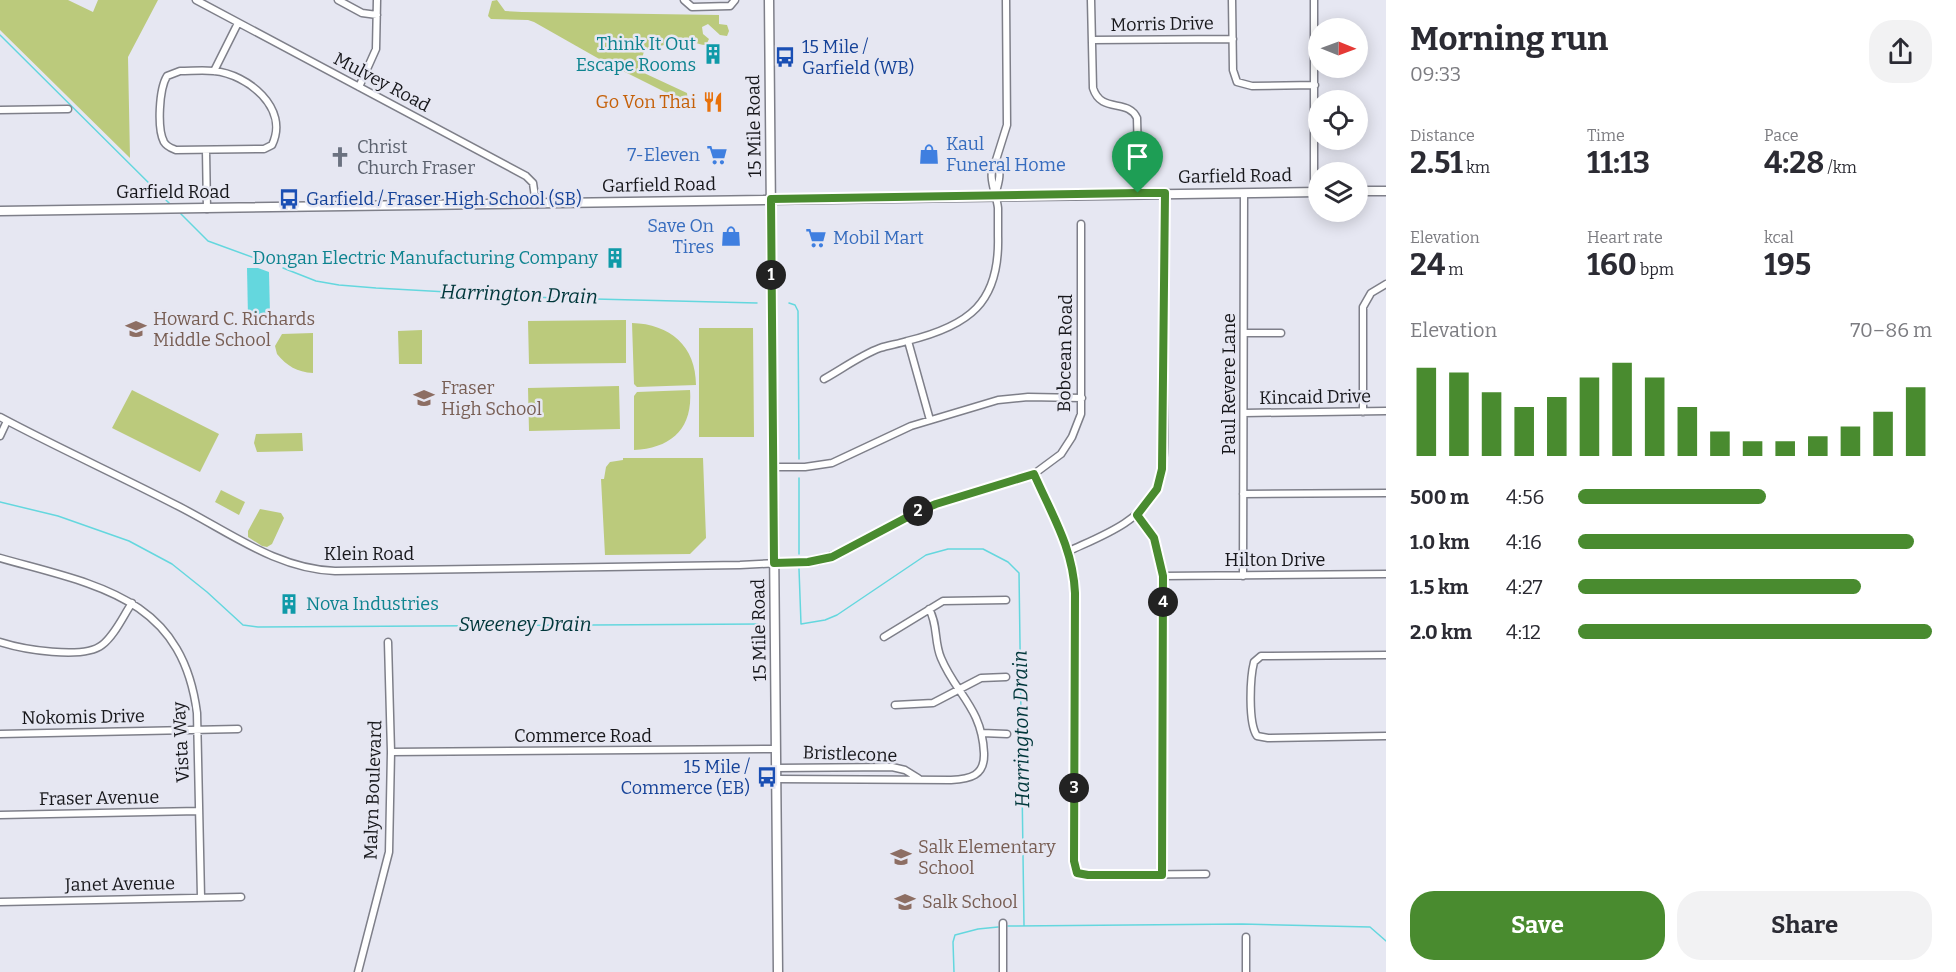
<!DOCTYPE html>
<html lang="en">
<head>
<meta charset="utf-8">
<style>
	:root { --surface:#fff; --page:#f2f2f3; --text:#2b2b33; --muted:#7c7c81; --accent:#498b2f }
	body { margin:0; font-family:Bitter,serif; background:var(--page); color:var(--text); height:100vh; display:flex; flex-direction:column; font-size:22px; white-space:nowrap }
	* { box-sizing:border-box; margin:0 }
	p { font-size:20px; color:var(--muted) }
	.icon { flex:none; width:33px; height:33px; fill:none; stroke:currentColor; stroke-width:2; stroke-linecap:round; stroke-linejoin:round }
	.map { position:relative; flex:1; overflow:hidden }
	.side { display:flex; flex-direction:column; background:var(--surface); width:570px }
	.side>* { flex:none }
	.needle { width:39px; rotate:91deg }
	.tools { position:absolute; left:1308px; top:18px; display:grid; gap:12px }
	.tools a { display:grid; place-items:center; width:60px; height:60px; border-radius:50%; background:var(--surface); box-shadow:0 3px 15px #0003; font-size:30px }
	.pin { position:absolute; display:grid; place-items:center; width:51px; height:51px; color:#fff; margin:-62px -26px; border-radius:50% 50% 50% 0; rotate:-45deg; box-shadow:0 0 6px #0007 }
	.pin .icon { rotate:45deg }
	.km { position:absolute; width:30px; height:30px; margin:-15px; border-radius:50%; background:#222; color:#fff; font-size:16px; line-height:30px; text-align:center }
	.round { display:grid; place-items:center; flex:none; width:63px; height:63px; border-radius:24px; background:var(--page) }
	.head { display:flex; align-items:center; justify-content:space-between; height:102px; padding:0 24px }
	h1 { font-size:33px; font-weight:700; line-height:45px }
	.stats { display:grid; grid-template-columns:repeat(3,1fr); gap:9px; height:102px; padding:6px 24px }
	.stats div { display:grid; align-content:center }
	.stats b { font-size:30px; font-weight:700 }
	.stats small { font-size:16px; font-weight:400 }
	.stats p { font-size:16px }
	.chart { height:168px; padding:12px 24px }
	.chart p { display:flex; justify-content:space-between }
	.chart svg { width:100%; height:108px; margin-top:6px; stroke:var(--accent); stroke-width:6 }
	.action { display:flex; gap:12px; margin-top:auto; padding:12px 24px }
	.action a { flex:1; height:69px; border-radius:24px; background:var(--accent); color:#fff; font-size:24px; font-weight:700; line-height:69px; text-align:center }
	.action a+a { background:var(--page); color:var(--text) }
	ul { padding:0 24px; list-style:none; font-size:20px }
	li { display:grid; grid-template-columns:96px 72px 1fr; align-items:center; height:45px }
	li i { height:15px; border-radius:8px; background:var(--accent) }
	main { display:flex; flex:1; min-height:0 }
	.map>svg:first-child { display:block }
	.green { fill:#bbca7c }
	.water { fill:#64d7de }
	.lines { fill:none; stroke-linecap:round; stroke-linejoin:round }
	.stream { stroke:#64d7de; stroke-width:1.5 }
	.street-casing { stroke:#7e7f89; stroke-width:9 }
	.secondary-casing { stroke:#7e7f89; stroke-width:11 }
	.street { stroke:#fff; stroke-width:6 }
	.secondary { stroke:#fff; stroke-width:8 }
	.route-casing { stroke:#fff; stroke-width:12 }
	.route { stroke:#498b2f; stroke-width:8 }
	.labels { text-anchor:middle; dominant-baseline:central; stroke-width:5; stroke-linejoin:round; paint-order:stroke }
	.street-label { font-size:18px; fill:#17171b; stroke:#e6e7f2 }
	.culture-label { font-size:18px; fill:#0d838f; stroke:#e6e7f2; text-anchor:end }
	.transit-label { font-size:18px; fill:#164399; stroke:#e6e7f2; text-anchor:start }
	.food-label { font-size:18px; fill:#c56008; stroke:#e6e7f2; text-anchor:end }
	.shop-label { font-size:18px; fill:#366cbe; stroke:#e6e7f2; text-anchor:start }
	.worship-label { font-size:18px; fill:#5b616d; stroke:#e6e7f2; text-anchor:start }
	.education-label { font-size:18px; fill:#785e54; stroke:#e6e7f2; text-anchor:start }
	.water-label { font-size:20px; font-style:italic; fill:#00373b; stroke:#e6e7f2 }
</style>
</head>
<body>
<main>
<div class="map">
<svg width="1386" height="972" viewBox="0 0 1386 972">
	<rect width="100%" height="100%" fill="#e6e7f2"/>
	<path class="green" d="M0,0h68l25,12 5,-12h60l-30,57 2,101 -130,-128z
		M497,0l8,11 17,1 197,3v9l8,1 2,6 -2,5 -7,-1 -12,-11 -6,3 1,7 6,5 -3,6c-10,0 -15,-6 -24,-7 -8,-2 -12,5 -18,7 -8,2 -12,1 -20,6l-4,16 4,6 43,20 1,9h-3l-84,-42 -67,-38 -6,-2 -37,-1 -3,-3 4,-15z
		M626,320v43l-97,1 -1,-43z
		M632,323c38,1 64,23 64,62l-59,2 -3,-3z
		M699,328h54l1,109h-55z
		M422,330v34h-23l-1,-33z
		M313,333v40c-16,-1 -26,-7 -36,-19l-2,-8 7,-12z
		M619,386l1,43 -91,2 -1,-43z
		M132,390l87,44 -19,38 -88,-44z
		M690,390c3,39 -19,58 -56,60v-54l3,-4z
		M302,433l1,18 -46,1 -3,-9 2,-9z
		M623,458h80l3,80 -16,16 -85,1 -4,-76h3l2,-12 4,-5 13,-2z
		M221,490l24,12 -6,13 -24,-13z
		M260,509l21,4 3,5 -12,26 -5,3 -5,-1 -14,-9v-6z"/>
	<path class="water" d="M247,268h11l11,4 1,43 -10,6 -12,-4z"/>
	<g class="lines">
		<path class="stream" d="M0,35l170,169
			M181,214l27,27 63,23
			M283,268l33,13 23,4 37,3 178,10 203,5
			M789,303l6,2 3,6 1,148
			M799,478v76
			M0,502l58,14 71,25 43,23 35,28 36,33 15,2 503,-3
			M799,569l2,55 24,-4 12,-5 89,-60 22,-6h35l25,13 11,11 5,352
			M1008,926l234,-2 128,3 16,14
			M954,972l-1,-30 2,-7 23,-6 20,-2"/>
		<g class="street-casing">
			<path id="street" d="M196,0l330,176 7,7 3,21
				M338,0l24,13 15,2
				M684,0l8,7 38,-1 5,-6
				M1091,0l2,88c8,26 35,10 44,30l2,75
				M1232,0l1,70 4,12 15,4 63,-1
				M1092,40l141,-1
				M180,71c11,0 23,-1 34,0 33,3 76,37 58,74l-8,4 -88,1c-5,-2 -9,-3 -12,-8 -7,-13 -5,-53 3,-66z
				M214,71l24,-48
				M359,87l17,-38 1,-49
				M0,110l68,-1
				M206,150l1,59
				M996,160l11,-35 -1,-125
				M1314,192v-192
				M1244,333h37
				M908,341l22,79
				M824,379c18,-10 37,-24 56,-31 9,-3 18,-4 27,-7 62,-15 93,-38 91,-105 0,-10 0,-19 0,-28 -2,-17 -12,-32 -2,-48 6,12 3,22 -1,35
				M1363,412v-105l8,-14 15,-9
				M1244,413l142,-2
				M0,417c58,31 118,58 176,88 52,26 100,64 159,66l405,-6 78,-4 25,-10 74,-39 19,-8 98,-30 27,-20 11,-17 9,-23v-190
				M0,436l7,-15
				M774,467h31l27,-4 79,-37 87,-26 30,-3 54,1
				M1034,474l35,77 6,29v287l2,6 10,2 119,-1
				M1243,494l143,-1
				M1137,515l17,23 9,38 -1,299
				M1069,551c32,-15 70,-28 88,-62 10,-21 7,-70 7,-95 0,-67 1,-134 1,-201
				M0,558c95,27 182,38 197,155l4,184
				M1163,576l223,-2
				M1243,576l1,-383
				M884,637l59,-36 63,-1
				M0,642c22,7 83,18 102,3 13,-10 21,-29 30,-42
				M1386,655l-125,1 -7,6c-4,16 -6,61 3,74l11,2 118,-2
				M895,705l38,-2 48,-25 25,-1
				M982,733l25,1
				M0,734l238,-5
				M391,752l385,-3
				M776,768l116,-1 13,3 13,8
				M776,779l175,1c19,-1 34,-4 33,-27 -2,-45 -28,-59 -43,-95 -7,-16 -3,-34 -12,-49
				M0,815l199,-4
				M0,902l241,-5
				M1246,937v35
				M358,972l31,-120 2,-100 -3,-110
				M1003,972v-49"/>
		</g>
		<g class="secondary-casing">
			<path id="secondary" d="M769,0l9,972
				M1358,191h28
				M0,211l1318,-19"/>
		</g>
		<use href="#street" class="street"/>
		<use href="#secondary" class="secondary"/>
	</g>
	<g class="lines">
		<g class="route-casing">
			<path id="route" d="M1138,193h27l-3,276 -5,20 -20,26 17,23 9,38 -1,299h-74l-11,-2 -3,-12 1,-268c-2,-45 -23,-78 -41,-119l-98,30 -19,8 -85,45 -24,5 -34,1 -3,-364z"/>
		</g>
		<use href="#route" class="route"/>
	</g>
	<defs>
		<g id="building-bare" transform="scale(1.62)"><path d="M-4-6H4V6H1V3H-1V6H-4ZM-2.5-4.3h1.7v1.8h-1.7ZM.8-4.3h1.7v1.8H.8ZM-2.5-1h1.7V.8h-1.7ZM.8-1h1.7V.8H.8Z" fill="#0f9aa8" stroke="#e6e7f2" stroke-width="2.5" paint-order="stroke"/></g>
		<g id="bus-bare" transform="scale(1.62)"><path d="M-5-6H5V4H4V6H2V4H-2V6H-4V4H-5ZM-3.5-4V0h7V-4ZM-3.5 1.2v1.5H-2V1.2ZM2 1.2v1.5H3.5V1.2Z" fill="#1a4fb4" stroke="#e6e7f2" stroke-width="2.5" paint-order="stroke"/></g>
		<g id="restaurant-bare" transform="scale(1.62)"><path d="M-5-6h1v4h1v-4h1v4h1v-4h1v5L-1.5 .5V6h-2V.5L-5-1ZM5-6V6H3V1.5H1.5Q1.5-4 5-6Z" fill="#e8710a" stroke="#e6e7f2" stroke-width="2.5" paint-order="stroke"/></g>
		<g id="shop-bare" transform="scale(1.62)"><path d="M-5-2.5h2.3a2.7 3.5 0 0 1 5.4 0H5L5.5 6h-11ZM-1.5-2.5h3a1.5 2.3 0 0 0-3 0Z" fill="#3f7fe0" stroke="#e6e7f2" stroke-width="2.5" paint-order="stroke"/></g>
		<g id="supermarket-bare" transform="scale(1.62)"><path d="M-6-5.5h2.5l.6 2H6L4.5 2H-2.5L-4.4-4H-6ZM-1.5 3.2a1.3 1.3 0 1 0 .1 0ZM3 3.2a1.3 1.3 0 1 0 .1 0Z" fill="#3f7fe0" stroke="#e6e7f2" stroke-width="2.5" paint-order="stroke"/></g>
		<g id="church-bare" transform="scale(1.62)"><path d="M-1.2-6h2.4v3.5h3.3v2.4h-3.3V6h-2.4V-.1h-3.3v-2.4h3.3Z" fill="#6b7280" stroke="#e6e7f2" stroke-width="2.5" paint-order="stroke"/></g>
		<g id="school-bare" transform="scale(1.62)"><path d="M0-5L7-2L0 1L-7-2ZM-4 1L0 2.5L4 1V4Q0 6-4 4Z" fill="#8d6e63" stroke="#e6e7f2" stroke-width="2.5" paint-order="stroke"/></g>
	</defs>
	<g fill-rule="evenodd">
		<use href="#building-bare" x="713" y="54"/>
		<use href="#bus-bare" x="785" y="57"/>
		<use href="#restaurant-bare" x="713" y="102"/>
		<use href="#shop-bare" x="929" y="154"/>
		<use href="#supermarket-bare" x="717" y="155"/>
		<use href="#church-bare" x="340" y="157"/>
		<use href="#bus-bare" x="289" y="199"/>
		<use href="#shop-bare" x="731" y="236"/>
		<use href="#supermarket-bare" x="816" y="238"/>
		<use href="#building-bare" x="615" y="258"/>
		<use href="#school-bare" x="136" y="329"/>
		<use href="#school-bare" x="424" y="398"/>
		<use href="#building-bare" x="289" y="604"/>
		<use href="#bus-bare" x="767" y="777"/>
		<use href="#school-bare" x="901" y="857"/>
		<use href="#school-bare" x="905" y="902"/>
	</g>
	<g class="labels">
		<g class="street-label">
			<text transform="translate(1162 24) rotate(-1)">Morris Drive</text>
			<text transform="translate(382 82) rotate(28)">Mulvey Road</text>
			<text transform="translate(754 126) rotate(-91)">15 Mile Road</text>
			<text transform="translate(1235 176) rotate(-1)">Garfield Road</text>
			<text transform="translate(659 185) rotate(-1)">Garfield Road</text>
			<text x="173" y="192">Garfield Road</text>
			<text transform="translate(1065 353) rotate(-89)">Bobcean Road</text>
			<text transform="translate(1229 384) rotate(-90)">Paul Revere Lane</text>
			<text transform="translate(1315 397) rotate(-1)">Kincaid Drive</text>
			<text x="369" y="554">Klein Road</text>
			<text x="1275" y="560">Hilton Drive</text>
			<text transform="translate(759 630) rotate(-91)">15 Mile Road</text>
			<text transform="translate(83 717) rotate(-1)">Nokomis Drive</text>
			<text x="583" y="736">Commerce Road</text>
			<text transform="translate(181 742) rotate(-93)">Vista Way</text>
			<text transform="translate(850 754) rotate(2)">Bristlecone</text>
			<text transform="translate(373 790) rotate(-88)">Malyn Boulevard</text>
			<text transform="translate(99 798) rotate(-1)">Fraser Avenue</text>
			<text transform="translate(120 884) rotate(-1)">Janet Avenue</text>
		</g>
		<g class="culture-label">
			<text x="696" y="44">Think It Out<tspan x="696" dy="21">Escape Rooms</tspan></text>
			<text x="598" y="258">Dongan Electric Manufacturing Company</text>
			<text x="306" y="604" text-anchor="start">Nova Industries</text>
		</g>
		<g class="transit-label">
			<text x="802" y="47">15 Mile /<tspan x="802" dy="21">Garfield (WB)</tspan></text>
			<text x="306" y="199">Garfield / Fraser High School (SB)</text>
			<text x="750" y="767" text-anchor="end">15 Mile /<tspan x="750" dy="21">Commerce (EB)</tspan></text>
		</g>
		<g class="food-label">
			<text x="696" y="102">Go Von Thai</text>
		</g>
		<g class="shop-label">
			<text x="946" y="144">Kaul<tspan x="946" dy="21">Funeral Home</tspan></text>
			<text x="700" y="155" text-anchor="end">7-Eleven</text>
			<text x="714" y="226" text-anchor="end">Save On<tspan x="714" dy="21">Tires</tspan></text>
			<text x="833" y="238">Mobil Mart</text>
		</g>
		<g class="worship-label">
			<text x="357" y="147">Christ<tspan x="357" dy="21">Church Fraser</tspan></text>
		</g>
		<g class="education-label">
			<text x="153" y="319">Howard C. Richards<tspan x="153" dy="21">Middle School</tspan></text>
			<text x="441" y="388">Fraser<tspan x="441" dy="21">High School</tspan></text>
			<text x="918" y="847">Salk Elementary<tspan x="918" dy="21">School</tspan></text>
			<text x="922" y="902">Salk School</text>
		</g>
		<g class="water-label">
			<text transform="translate(519 294) rotate(2)">Harrington Drain</text>
			<text x="525" y="624">Sweeney Drain</text>
			<text transform="translate(1021 729) rotate(-91)">Harrington Drain</text>
		</g>
	</g>
</svg>
<div class="tools">
<a><svg class="needle" viewBox="-14 -14 28 28"><path d="M0-13l5 13h-10z" fill="#e53935"/><path d="M0 13l5-13h-10z" fill="#7c7c81"/></svg></a>
<a><svg class="icon" aria-label="locate" viewBox="0 0 24 24"><circle cx="12" cy="12" r="6"/><path d="M12 2v4M12 18v4M2 12h4M18 12h4"/></svg></a>
<a><svg class="icon" aria-label="layers" viewBox="0 0 24 24"><path d="M12 4l9 5-9 5-9-5zM3 14l9 5 9-5"/></svg></a>
</div>
<div class="pin" style="left:1138px;top:193px;background:#1e9e55"><svg class="icon" aria-label="arrive" viewBox="0 0 24 24"><path d="M6 21V4h12l-3 4 3 4H6"/></svg></div>
<b class="km" style="left:771px;top:275px">1</b>
<b class="km" style="left:918px;top:511px">2</b>
<b class="km" style="left:1074px;top:788px">3</b>
<b class="km" style="left:1163px;top:602px">4</b>
</div>
<section class="side">
<div class="head"><div><h1>Morning run</h1><p>09:33</p></div><a class="round"><svg class="icon" aria-label="share" viewBox="0 0 24 24"><path d="M12 15V3M7 8l5-5 5 5M5 13v7h14v-7"/></svg></a></div>
<div class="stats">
<div><p>Distance</p><b>2.51<small> km</small></b></div>
<div><p>Time</p><b>11:13</b></div>
<div><p>Pace</p><b>4:28<small> /km</small></b></div>
</div>
<div class="stats">
<div><p>Elevation</p><b>24<small> m</small></b></div>
<div><p>Heart rate</p><b>160<small> bpm</small></b></div>
<div><p>kcal</p><b>195</b></div>
</div>
<div class="chart"><p><span>Elevation</span>70–86 m</p>
<svg viewBox="0 0 160 44" preserveAspectRatio="none"><path d="M5 44V8M15 44V10M25 44V18M35 44V24M45 44V20M55 44V12M65 44V6M75 44V12M85 44V24M95 44V34M105 44V38M115 44V38M125 44V36M135 44V32M145 44V26M155 44V16"/></svg>
</div>
<ul>
<li><b>500 m</b>4:56<i style="width:53%"></i></li>
<li><b>1.0 km</b>4:16<i style="width:95%"></i></li>
<li><b>1.5 km</b>4:27<i style="width:80%"></i></li>
<li><b>2.0 km</b>4:12<i style="width:100%"></i></li>
</ul>
<div class="action"><a>Save</a><a>Share</a></div>
</section>
</main>
</body>
</html>
